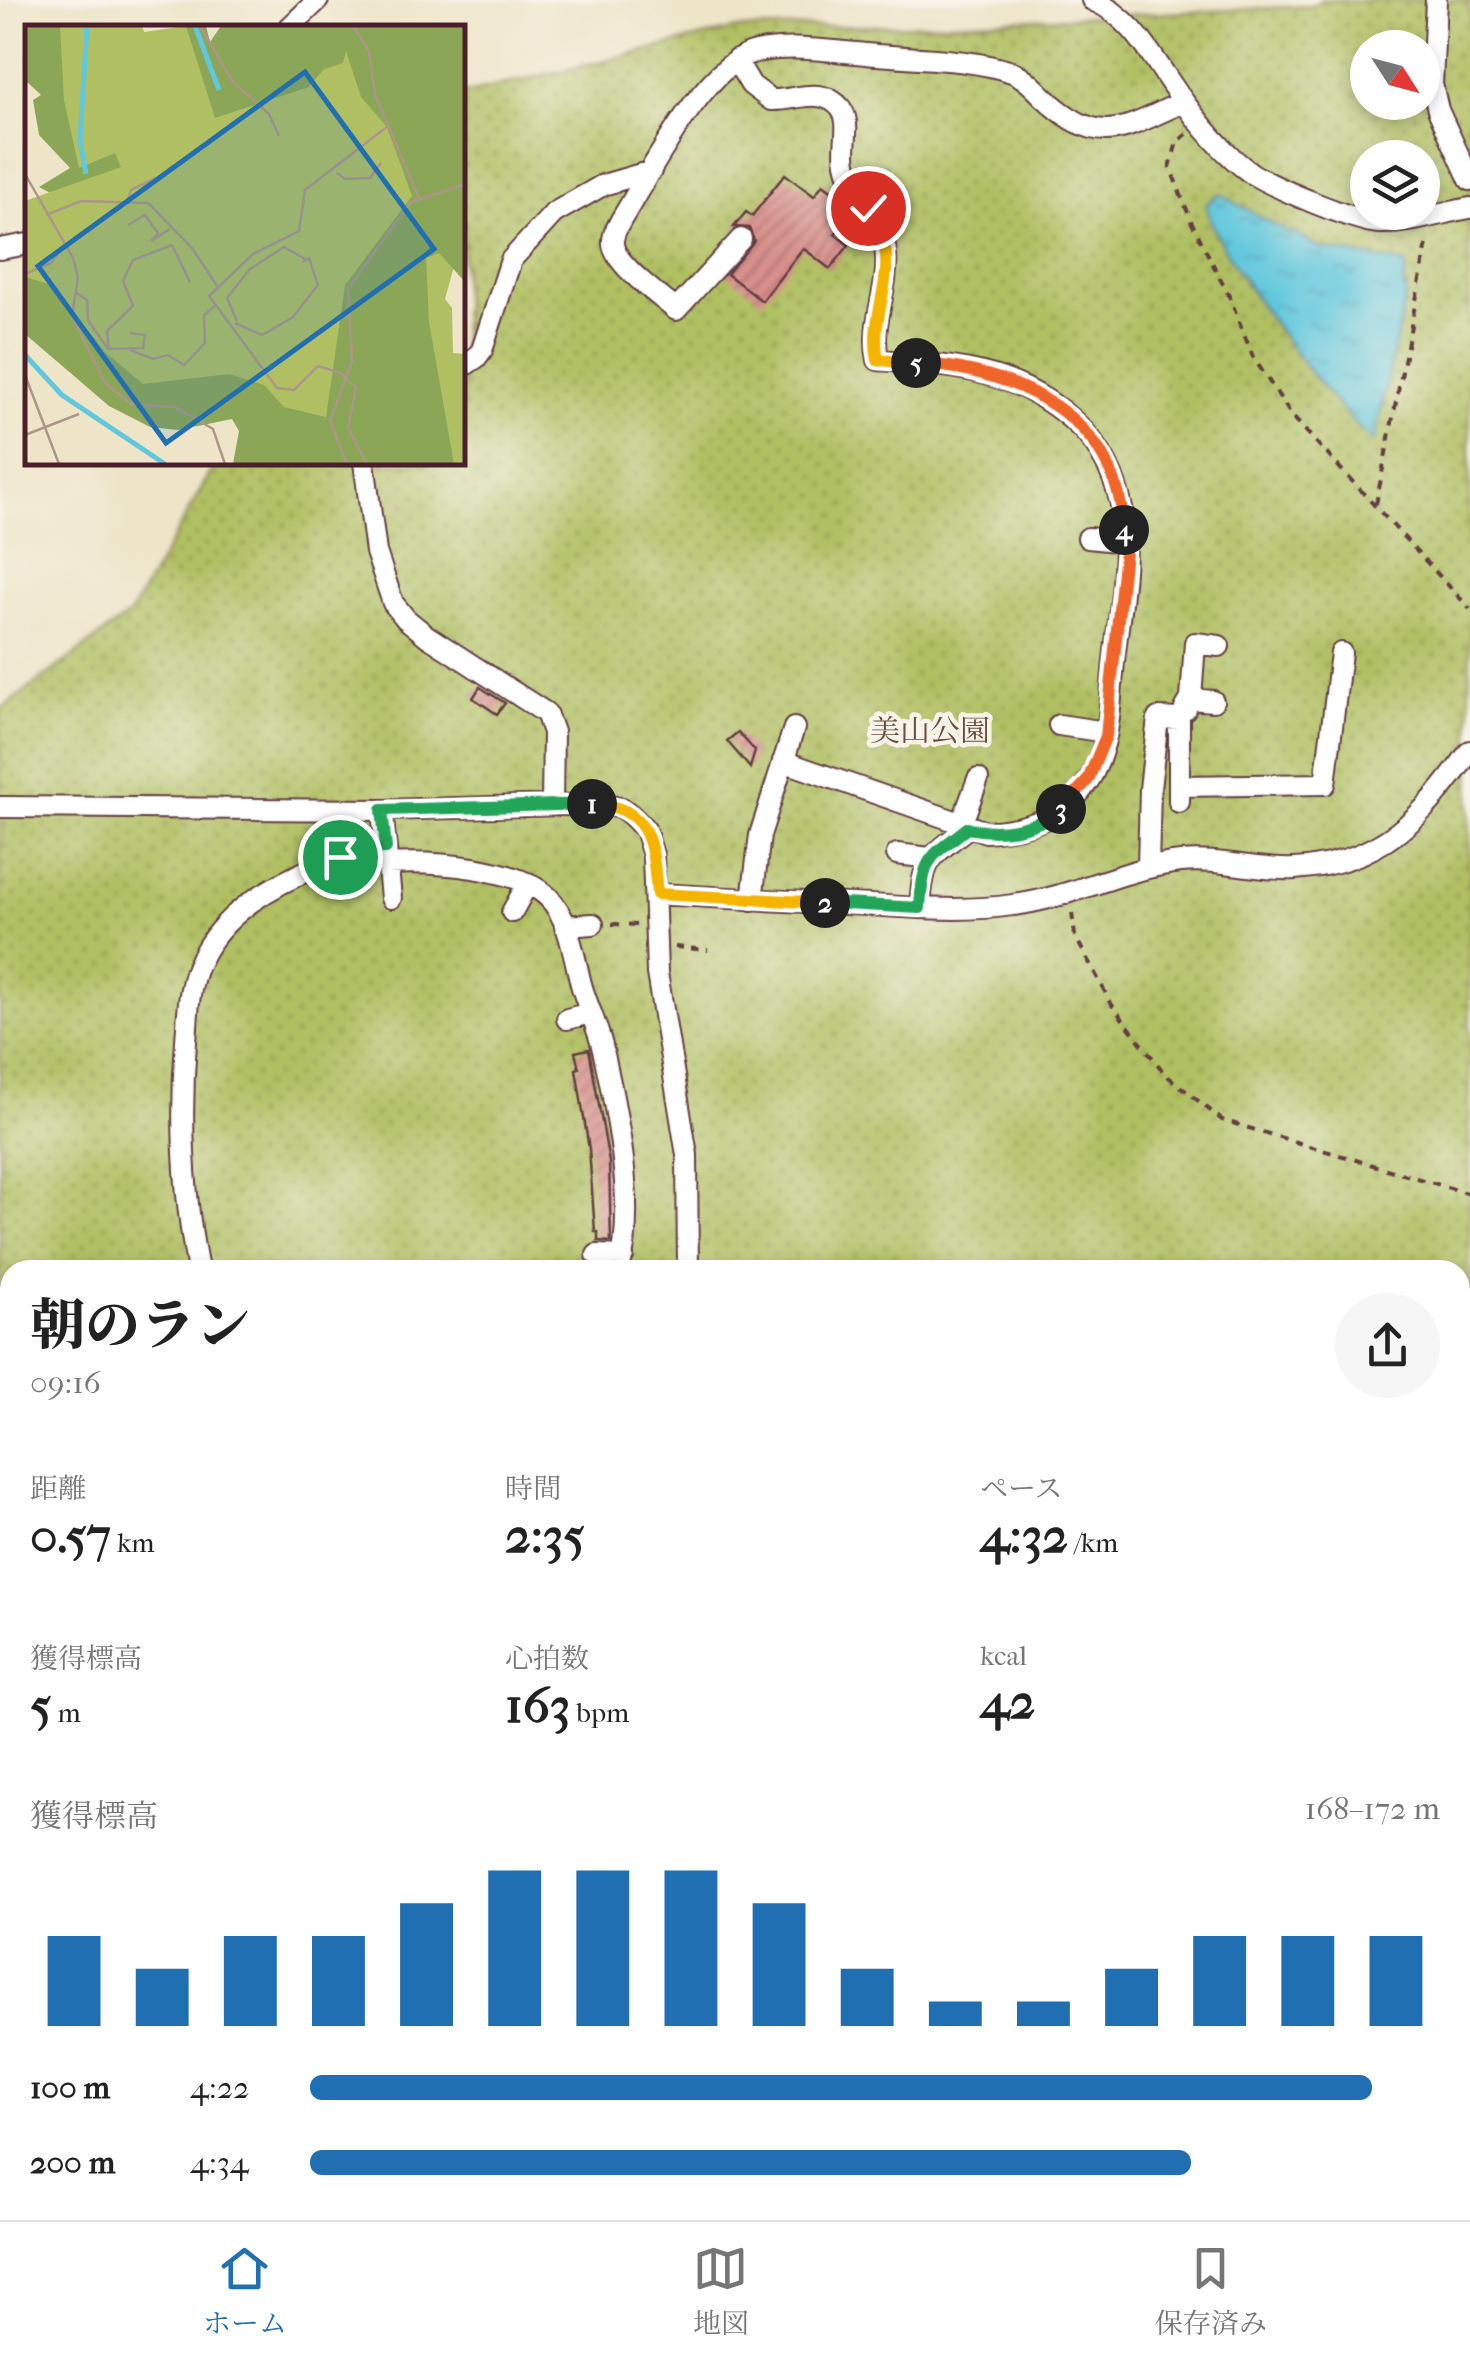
<!DOCTYPE html>
<html lang="ja">
<head>
<meta charset="utf-8">
<style>
	:root { --surface:#fff; --page:#f6f6f6; --text:#222; --muted:#767676; --line:#e0e0e0; --accent:#1f6fb2 }
	body { margin:0; font-family:"IM FELL French Canon","Noto Serif JP",serif; background:var(--page); color:var(--text); height:100vh; display:flex; flex-direction:column; font-size:38px; white-space:nowrap }
	* { box-sizing:border-box; margin:0 }
	p { font-size:32px; color:var(--muted) }
	.icon { flex:none; width:55px; height:55px; fill:none; stroke:currentColor; stroke-width:2; stroke-linecap:round; stroke-linejoin:round }
	.map { position:relative; flex:1; overflow:hidden }
	.drawer { position:absolute; left:0px; top:1260px; width:1470px; height:960px; display:flex; flex-direction:column; background:var(--surface); border-radius:30px 30px 0 0; box-shadow:0 5px 15px #0003 }
	.drawer>* { flex:none }
	.needle { width:65px; rotate:126deg }
	.buttons { position:absolute; left:1350px; top:30px; display:grid; gap:20px }
	.buttons a { display:grid; place-items:center; width:90px; height:90px; border-radius:50%; background:var(--surface); box-shadow:0 5px 15px #0003; font-size:50px }
	.pin { position:absolute; display:grid; place-items:center; width:85px; height:85px; color:#fff; margin:-42px; border:5px solid #fff; border-radius:50%; box-shadow:0 2px 10px #0007 }
	.km { position:absolute; width:50px; height:50px; margin:-25px; border-radius:50%; background:#222; color:#fff; font-size:28px; line-height:50px; text-align:center }
	.round { display:grid; place-items:center; flex:none; width:105px; height:105px; border-radius:52px; background:var(--page) }
	.headline { display:flex; align-items:center; justify-content:space-between; height:170px; padding:0 30px }
	h1 { font-size:55px; font-weight:800; line-height:75px }
	.stats { display:grid; grid-template-columns:repeat(3,1fr); gap:15px; height:170px; padding:10px 30px }
	.stats div { display:grid; align-content:center }
	.stats b { font-size:50px; font-weight:800 }
	.stats small { font-size:28px; font-weight:400 }
	.stats p { font-size:28px }
	.chart { height:280px; padding:20px 30px }
	.chart p { display:flex; justify-content:space-between }
	.chart svg { width:100%; height:180px; margin-top:10px; stroke:var(--accent); stroke-width:6 }
	ul { padding:0 30px; list-style:none; font-size:32px }
	li { display:grid; grid-template-columns:160px 120px 1fr; align-items:center; height:75px }
	li i { height:25px; border-radius:12px; background:var(--accent) }
	.tab-bar { display:flex; justify-content:space-around; align-items:center; height:140px; border-top:2px solid var(--line); background:var(--surface); font-size:28px; color:var(--muted) }
	.tab-bar a { display:grid; justify-items:center; gap:5px }
	.tab-bar .current { color:var(--accent) }
	.map>svg:first-child { display:block }
	.forest { fill:url(#forest-firs); stroke:#6b6242; stroke-width:2.5 }
	.park { fill:url(#park-dots); stroke:#7d6f46; stroke-width:2.5; fill-rule:evenodd }
	.water { fill:url(#water-ripples); stroke:#557384; stroke-width:2.5 }
	.building { fill:url(#building-hatch) }
	.lines { fill:none; stroke-linecap:round; stroke-linejoin:round }
	.minor-casing { stroke:#633d43; stroke-width:24 }
	.path { stroke:#633d43; stroke-width:4; stroke-dasharray:8 8; stroke-linecap:butt }
	.minor { stroke:#fff; stroke-width:20 }
	.split-1-casing { stroke:#fff; stroke-width:20 }
	.split-2-casing { stroke:#fff; stroke-width:20 }
	.split-3-casing { stroke:#fff; stroke-width:20 }
	.split-4-casing { stroke:#fff; stroke-width:20 }
	.split-5-casing { stroke:#fff; stroke-width:20 }
	.split-6-casing { stroke:#fff; stroke-width:20 }
	.split-1 { stroke:#22a559; stroke-width:12 }
	.split-2 { stroke:#f5b400; stroke-width:12 }
	.split-3 { stroke:#22a559; stroke-width:12 }
	.split-4 { stroke:#f0652b; stroke-width:12 }
	.split-5 { stroke:#f0652b; stroke-width:12 }
	.split-6 { stroke:#f5b400; stroke-width:12 }
	.labels { text-anchor:middle; dominant-baseline:central; stroke-width:9; stroke-linejoin:round; paint-order:stroke }
	.park-label { font-size:30px; fill:#694f3c; stroke:#f7f3e8 }
	.inset-river { fill:none; stroke:#60c7dd; stroke-width:5 }
	.inset-road { fill:none; stroke:#ac9689; stroke-width:2.5 }
	.view { fill:#1f6fb2; fill-opacity:0.15; stroke:#1f6fb2; stroke-width:5 }
	.inset-edge { fill:none; stroke:#4a1f2b; stroke-width:5 }
</style>
</head>
<body>
<div class="map">
<svg width="1470" height="2220" viewBox="0 0 1470 2220">
	<defs>
		<pattern id="forest-firs" width="22" height="20" patternUnits="userSpaceOnUse" patternTransform="scale(2.5)"><rect width="22" height="20" fill="#8ca658"/><path d="M5 1l3.5 6h-7zM16 11l3.5 6h-7z" fill="#748749"/></pattern>
		<pattern id="park-dots" width="8" height="8" patternUnits="userSpaceOnUse" patternTransform="scale(2.5)"><rect width="8" height="8" fill="#b0bf62"/><path d="M2 2h.1M6 6h.1" fill="none" stroke="#919b51" stroke-width="1.8" stroke-linecap="round"/></pattern>
		<pattern id="water-ripples" width="26" height="14" patternUnits="userSpaceOnUse" patternTransform="scale(2.5)"><rect width="26" height="14" fill="#60c7dd"/><path d="M2 4q2-2 4 0t4 0M15 11q2-2 4 0t4 0" fill="none" stroke="#55aabe"/></pattern>
		<pattern id="building-hatch" width="6" height="6" patternUnits="userSpaceOnUse" patternTransform="scale(2.5)"><rect width="6" height="6" fill="#d8908c"/><path d="M-1 1l2-2M0 6l6-6M5 7l2-2" fill="none" stroke="#b17573"/></pattern>
	</defs>
	<rect width="100%" height="100%" fill="#f7f3e8"/>
	<filter id="ink" filterUnits="userSpaceOnUse"><feTurbulence type="fractalNoise" baseFrequency=".01" numOctaves="2"/><feDisplacementMap in="SourceGraphic" scale="20" xChannelSelector="R" yChannelSelector="G"/><feConvolveMatrix kernelMatrix="1 2 1 2 8 2 1 2 1" color-interpolation-filters="sRGB"/></filter>
	<filter id="wash" filterUnits="userSpaceOnUse"><feTurbulence type="fractalNoise" baseFrequency=".0048" numOctaves="4" result="noise"/><feDisplacementMap in="SourceGraphic" scale="40" xChannelSelector="R" yChannelSelector="G"/><feGaussianBlur stdDeviation="2.25" result="paint"/><feColorMatrix in="noise" values="0 0 0 0 0 0 0 0 0 0 0 0 0 0 0 0 0 1.4 0 .05"/><feComposite in="paint" operator="in"/></filter>
	<g filter="url(#wash)">
		<rect width="100%" height="100%" fill="#eee5c8"/>
		<path class="forest" d="M1470,1352v868h-123l10,-10h103v-857z"/>
		<path class="park" d="M1320,0h150v1876l-10,31v-637h-1450v201l-10,-10v-751l130,-96 86,-151 246,-1 1,-368 274,-65 173,-4 403,-19zM1368,48h54v54h-54zM1368,158h54v54h-54z
			M367,2210h1011l2,10h-1013z"/>
		<path class="water" d="M1220,194l70,40 3,-2 26,16 88,16 -4,24 4,1 -33,153c-35,-26 -170,-201 -167,-239z"/>
		<g id="blocks">
			<path class="building" d="M785,174l29,22 9,-12 26,19 4,7 -18,24 14,11 -19,24 -27,-21 -41,53 -35,-27 27,-33 -5,-13 -15,-1 12,-15 6,4z
				M480,687l25,16 -8,11 -24,-16z
				M738,732l17,19 -5,17 -23,-27z
				M589,1049l20,113 2,80 -13,-1v-9h-3l-6,-83 -13,-80 3,-1 -4,-16z"/>
		</g>
	</g>
	<g filter="url(#ink)">
		<use href="#blocks" fill-opacity="0" stroke="#633d43" stroke-width="2.5"/>
		<g class="lines">
			<g class="minor-casing">
				<path id="minor" d="M1092,0c39,16 59,55 82,88 20,29 48,65 77,85 22,14 104,49 129,50 31,1 60,-10 90,-15
					M1436,0l-4,84 6,26 32,70
					M289,28l29,-28
					M736,60l15,25 20,15c20,1 42,-10 60,0 26,15 10,40 15,63 6,32 37,56 40,91 3,36 -16,68 -8,106 79,6 144,9 204,69 21,22 34,50 40,80 8,49 -3,102 -8,152 -3,29 -3,61 -12,90 -4,14 -12,29 -21,40 -24,30 -58,38 -95,41l-203,-71
					M741,239l-65,71c-16,-14 -61,-45 -63,-66 -1,-9 4,-16 8,-24 26,-42 85,-159 135,-168 38,-8 82,0 121,3 44,4 93,3 135,17 13,4 25,19 35,28 55,50 77,28 136,2
					M0,249l28,-5
					M462,367l14,-9 6,-8 29,-90 43,-47 49,-28 48,-14
					M364,462l12,90 17,51 13,16 21,17 119,77 7,19 -1,73
					M1088,538l38,4
					M1191,699l4,-56 24,3
					M1185,709l6,-10 22,2
					M1059,725l47,7
					M1179,786l146,-2 16,-131
					M0,807l382,3 217,-6 23,4 9,7 14,14 8,26 4,118 30,182 1,115
					M382,810l9,88
					M961,825l17,-46
					M897,854l33,4
					M387,864c44,-3 130,2 162,34 20,20 25,59 32,86 6,22 17,43 22,66 14,62 34,158 16,220
					M1148,867l2,-78 8,-71 21,1v83
					M657,894c70,4 141,8 212,11 48,3 96,7 144,0 58,-7 111,-37 168,-43 38,-4 77,9 114,7 87,-6 128,-52 175,-118
					M752,900l8,-65 34,-107
					M920,908c3,-51 9,-49 47,-80
					M512,912l16,-29
					M565,926l28,-2
					M567,1019l23,-6
					M597,1255l26,1
					M198,1270c-15,-76 -18,-152 -12,-229 2,-26 2,-52 12,-76 19,-44 58,-70 100,-90 28,-14 57,-26 87,-28
					M0,1508l10,6
					M1460,1846l10,-4
					M330,2210l2,10
					M629,2210l1,10
					M870,2210v10"/>
			</g>
			<path class="path" d="M1187,134l-10,8 -7,25 22,56 38,75 23,59 39,59 178,193
				M1376,504l52,-265
				M1072,913l3,23 37,69 53,69 57,46 248,74
				M612,924l26,1
				M675,947l33,3
				M783,2210l-1,5 4,5
				M911,2210l1,10
				M990,2210l12,10
				M825,2220l25,-8
				M955,2220l16,-10
				M1005,2220l7,-10
				M1085,2220l4,-10"/>
			<use href="#minor" class="minor"/>
		</g>
	</g>
	<g class="lines" filter="url(#ink)">
		<g class="split-1-casing">
			<path id="split-1" d="M340,857l25,-8 21,-1 -4,-38 210,-6"/>
		</g>
		<g class="split-2-casing">
			<path id="split-2" d="M592,804c59,1 61,42 65,90l168,9"/>
		</g>
		<g class="split-3-casing">
			<path id="split-3" d="M825,903l95,5c3,-51 9,-50 47,-80 32,7 68,2 94,-19"/>
		</g>
		<g class="split-4-casing">
			<path id="split-4" d="M1061,809l27,-29 18,-44 20,-194 -2,-12"/>
		</g>
		<g class="split-5-casing">
			<path id="split-5" d="M916,363c101,8 201,51 208,167"/>
		</g>
		<g class="split-6-casing">
			<path id="split-6" d="M868,208c8,14 16,30 18,46 3,37 -16,68 -8,106l38,3"/>
		</g>
		<use href="#split-1" class="split-1"/>
		<use href="#split-2" class="split-2"/>
		<use href="#split-3" class="split-3"/>
		<use href="#split-4" class="split-4"/>
		<use href="#split-5" class="split-5"/>
		<use href="#split-6" class="split-6"/>
	</g>
	<g class="labels">
		<g class="park-label">
			<text x="930" y="731">美山公園</text>
		</g>
	</g>
	<g transform="translate(25 25)">
		<rect width="440" height="440" fill="#eee5c8"/>
		<path d="M380,219l53,8 -13,47 7,9 1,45 12,1v110h-86z" fill="#b0bf62"/>
		<path d="M0,1h109l1,23 48,-23h23l4,16 11,-16h244v256l-26,-29 -13,5 3,64 25,142h-221l6,-33 -7,-12 -54,11 -28,-3 -41,-21 -84,-72v-57l31,-81 -17,-9 31,-19 -31,-33 -6,-35 8,-5 -16,-15z" fill="#8ca658"/>
		<path d="M35,1h82l2,6 42,-6 29,92 94,-31 15,-18 19,-6 3,-12 15,46 26,30 25,69 -67,89 -19,132 -42,-10 -20,-22 -35,-11 -86,10 -38,-32 -53,-67 -27,-8v-76l96,-34 -6,-14 -36,15 -15,-68z" fill="#b0bf62"/>
		<path class="inset-river" d="M170,1l24,64M61,149l-6,-34 7,-114M0,330l37,40 103,69"/>
		<path class="inset-road" d="M175,1l33,56 36,32 10,22M328,1l16,25 6,44 44,103M312,148l8,6 25,-1 11,-15M0,149l48,84 5,19 -6,39 33,67 26,21 44,3 38,22 12,35M103,175l3,-10 25,-12M21,190l35,-14 67,2 44,45 25,38M103,200l17,-10 13,18M134,207l-8,9 19,-12M0,249l26,-11 11,-16M50,267l12,8 1,20 20,29 35,-1 2,-13 -15,-2M212,296l-10,-23 23,-29 34,-22 21,12M210,298l27,12 31,-18 25,-32 -9,-27 -7,4M84,324l-2,-18 26,-25 -10,-25 10,-21 39,-15 18,37M105,325l23,9 15,-4 16,10 21,-22 -1,-28 11,-9M0,350l34,89M0,410l54,-21M322,439l-17,-43 22,-60 -4,-72 63,-87 54,-18M342,439l-19,-36 8,-40 -15,-15 -23,-7 -24,24 -17,-2 -68,-92 44,-42 46,-23 6,-41 83,-64"/>
		<path class="view" d="M280,47l129,177 -268,194 -128,-177z"/>
		<rect width="440" height="440" class="inset-edge"/>
	</g>
</svg>
<div class="buttons">
<a><svg class="needle" viewBox="-14 -14 28 28"><path d="M0-13l5 13h-10z" fill="#e53935"/><path d="M0 13l5-13h-10z" fill="#767676"/></svg></a>
<a><svg class="icon" aria-label="layers" viewBox="0 0 24 24"><path d="M12 4l9 5-9 5-9-5zM3 14l9 5 9-5"/></svg></a>
</div>
<div class="pin" style="left:340px;top:857px;background:#1e9e55"><svg class="icon" aria-label="arrive" viewBox="0 0 24 24"><path d="M6 21V4h12l-3 4 3 4H6"/></svg></div>
<div class="pin" style="left:868px;top:208px;background:#d93025"><svg class="icon" aria-label="check" viewBox="0 0 24 24"><path d="M5 12l5 5 9-10"/></svg></div>
<b class="km" style="left:592px;top:804px">1</b>
<b class="km" style="left:825px;top:903px">2</b>
<b class="km" style="left:1061px;top:809px">3</b>
<b class="km" style="left:1124px;top:530px">4</b>
<b class="km" style="left:916px;top:363px">5</b>
<section class="drawer">
<div class="headline"><div><h1>朝のラン</h1><p>09:16</p></div><a class="round"><svg class="icon" aria-label="share" viewBox="0 0 24 24"><path d="M12 15V3M7 8l5-5 5 5M5 13v7h14v-7"/></svg></a></div>
<div class="stats">
<div><p>距離</p><b>0.57<small> km</small></b></div>
<div><p>時間</p><b>2:35</b></div>
<div><p>ペース</p><b>4:32<small> /km</small></b></div>
</div>
<div class="stats">
<div><p>獲得標高</p><b>5<small> m</small></b></div>
<div><p>心拍数</p><b>163<small> bpm</small></b></div>
<div><p>kcal</p><b>42</b></div>
</div>
<div class="chart"><p><span>獲得標高</span>168–172 m</p>
<svg viewBox="0 0 160 44" preserveAspectRatio="none"><path d="M5 44V22M15 44V30M25 44V22M35 44V22M45 44V14M55 44V6M65 44V6M75 44V6M85 44V14M95 44V30M105 44V38M115 44V38M125 44V30M135 44V22M145 44V22M155 44V22"/></svg>
</div>
<ul>
<li><b>100 m</b>4:22<i style="width:94%"></i></li>
<li><b>200 m</b>4:34<i style="width:78%"></i></li>
</ul>
</section>
</div>
<nav class="tab-bar">
<a class="current"><svg class="icon" aria-label="home" viewBox="0 0 24 24"><path d="M3 11l9-7 9 7M6 9v11h12V9"/></svg>ホーム</a>
<a><svg class="icon" aria-label="map" viewBox="0 0 24 24"><path d="M3 6l6-2 6 2 6-2v14l-6 2-6-2-6 2zM9 4v14M15 6v14"/></svg>地図</a>
<a><svg class="icon" aria-label="saved" viewBox="0 0 24 24"><path d="M7 4h10v16l-5-4-5 4z"/></svg>保存済み</a>
</nav>
</body>
</html>
